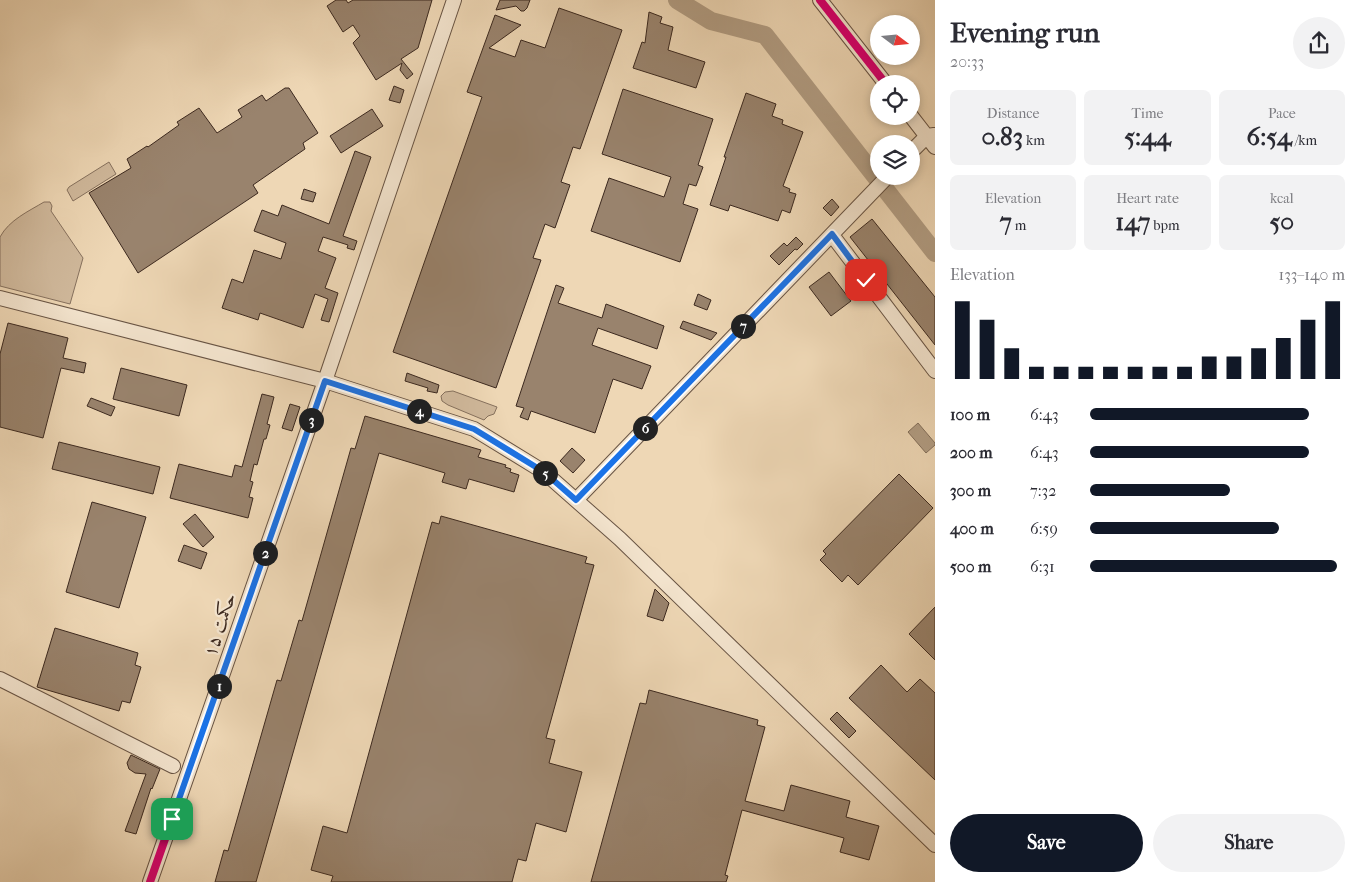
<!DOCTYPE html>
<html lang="en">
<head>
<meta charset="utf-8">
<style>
	:root { --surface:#fff; --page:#f2f2f3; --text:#2b2b33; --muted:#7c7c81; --accent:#111827 }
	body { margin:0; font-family:"IM FELL French Canon",Amiri,serif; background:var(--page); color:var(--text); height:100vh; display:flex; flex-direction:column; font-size:19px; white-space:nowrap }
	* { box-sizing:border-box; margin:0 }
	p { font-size:16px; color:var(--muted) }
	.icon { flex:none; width:28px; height:28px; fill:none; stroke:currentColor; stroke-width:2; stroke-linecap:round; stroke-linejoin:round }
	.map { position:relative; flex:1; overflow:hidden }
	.sheet { display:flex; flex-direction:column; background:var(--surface); width:425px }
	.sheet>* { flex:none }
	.needle { width:32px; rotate:106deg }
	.fabs { position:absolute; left:870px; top:15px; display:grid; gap:10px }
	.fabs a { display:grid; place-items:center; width:50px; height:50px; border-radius:50%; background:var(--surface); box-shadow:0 2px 8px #0003; font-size:25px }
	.pin { position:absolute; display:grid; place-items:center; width:42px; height:42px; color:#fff; margin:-21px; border-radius:10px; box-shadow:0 2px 8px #0006 }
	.km { position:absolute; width:25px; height:25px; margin:-12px; border-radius:50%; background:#222; color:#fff; font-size:14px; line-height:25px; text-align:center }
	.round { display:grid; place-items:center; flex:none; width:52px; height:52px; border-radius:26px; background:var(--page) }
	.head { display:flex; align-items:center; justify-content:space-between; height:85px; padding:0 15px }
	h1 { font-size:28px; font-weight:800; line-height:38px }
	.metrics { display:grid; grid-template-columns:repeat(3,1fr); gap:8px; height:85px; padding:5px 15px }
	.metrics div { display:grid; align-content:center; border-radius:8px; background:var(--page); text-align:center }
	.metrics b { font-size:25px; font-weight:800 }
	.metrics small { font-size:14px; font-weight:400 }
	.metrics p { font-size:14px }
	.chart { height:140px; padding:10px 15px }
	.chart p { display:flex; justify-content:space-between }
	.chart svg { width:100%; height:90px; margin-top:5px; stroke:var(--accent); stroke-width:6 }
	.action { display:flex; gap:10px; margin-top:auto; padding:10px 15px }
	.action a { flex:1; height:58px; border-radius:30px; background:var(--accent); color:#fff; font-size:20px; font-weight:800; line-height:58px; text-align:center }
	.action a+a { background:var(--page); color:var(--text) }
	ul { padding:0 15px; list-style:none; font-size:16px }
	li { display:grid; grid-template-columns:80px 60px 1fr; align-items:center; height:38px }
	li i { height:12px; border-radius:6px; background:var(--accent) }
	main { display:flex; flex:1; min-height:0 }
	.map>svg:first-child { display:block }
	.green { fill:#d0b99c; stroke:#86715e }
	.water { fill:#b19c82; stroke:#826e5a }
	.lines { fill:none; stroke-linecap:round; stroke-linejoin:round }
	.river { stroke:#b19c82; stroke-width:18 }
	.building { fill:#99836d; stroke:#3c291f }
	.minor-casing { stroke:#685444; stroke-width:16 }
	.minor { stroke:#f4e5cf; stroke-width:14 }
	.cycleway-casing { stroke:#f4e5cf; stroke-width:11 }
	.cycleway { stroke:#d6006c; stroke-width:8 }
	.route-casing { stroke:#fff; stroke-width:10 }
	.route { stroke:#1a73e8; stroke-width:6 }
	.labels { text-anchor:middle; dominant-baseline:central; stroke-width:4.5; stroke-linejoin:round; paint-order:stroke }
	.street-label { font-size:18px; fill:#3c291f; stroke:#f4e5cf }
</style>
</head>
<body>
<main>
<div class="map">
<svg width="935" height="882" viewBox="0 0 935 882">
	<rect width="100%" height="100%" fill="#eed7b5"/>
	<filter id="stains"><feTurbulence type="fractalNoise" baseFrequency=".004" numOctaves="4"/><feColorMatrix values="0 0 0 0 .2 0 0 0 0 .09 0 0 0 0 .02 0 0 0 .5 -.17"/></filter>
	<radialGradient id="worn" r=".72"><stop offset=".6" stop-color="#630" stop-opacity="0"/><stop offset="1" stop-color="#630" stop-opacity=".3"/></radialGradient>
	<path class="green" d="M109,162l7,12 -43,27 -6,-11 2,-3z
		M44,202h6l2,4 -1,5 32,47 -13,46 -70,-18v-49c9,-17 29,-26 44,-35z
		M453,391l44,16 -3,7 -6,2 -4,4 -36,-15 -6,-4 -1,-5 4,-4z"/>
	<path class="water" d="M918,423l17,20v2l-9,8 -18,-21z"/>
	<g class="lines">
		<path class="river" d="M677,0l34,21 54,14 170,218"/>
	</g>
	<path class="building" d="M336,0h10l2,3 5,-3h79l-14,48 -17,11 12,15 -6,5 -7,-9 2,-7 -26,17 -23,-37 7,-7 -7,-11 -10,7 -16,-26z
		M500,0h30l-3,8 -3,3h-3l-5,-5 -20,4z
		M559,8l63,22 -42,119 -7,-2 -12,35 9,3 -15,43 -10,-4 -12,34 8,2 -45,128 -103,-36 89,-255 -15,-5 28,-77 26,10 -32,23 26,9 6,-17 24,8z
		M649,12l13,5 -2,6 13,4 -5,23 37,12 -9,26 -63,-20 9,-26 3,1z
		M394,86l10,4 -4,13 -11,-3z
		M285,88h4l29,45 -15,10 2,6 -52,36 5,8 -120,80 -49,-80 42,-25 -4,-9 20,-13 1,1 31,-22 -2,-3 22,-14 18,25 25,-16 -4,-7 24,-15 4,6z
		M623,89l90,30 -15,46 5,2 -7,19 -7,-2 -6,20 15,5 -18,53 -89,-31 18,-53 55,19 7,-20 -69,-23z
		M746,93l30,11 -4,12 11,4 -1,4 21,8 -20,54 7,3 -1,3 7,2 -6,19 -8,-3 -4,11 -48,-16 -2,6 -18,-6 16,-48h-2z
		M372,109l11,17 -42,27 -11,-17z
		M355,151l16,6 -28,79 14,5 -3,9 -7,-2 1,-3 -25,-8 -5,14 18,7 -11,30 13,5 -9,29 -8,-2 7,-21 -13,-5 -12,34 -43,-15 -2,7 -36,-12 10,-29 11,4 11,-33 27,9 5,-16 -32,-12 8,-21 16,6 4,-11 47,19z
		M304,189l12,4 -3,9 -12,-3z
		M832,199l7,8 -8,9 -8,-8z
		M872,219l63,78v48l-85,-108z
		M796,237l7,7 -6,6 -2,-1 -16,16 -9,-9 14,-13 3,3z
		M829,272l22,29 -20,15 -22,-29z
		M556,285l8,3 -6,15 44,15 4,-14 58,22 -7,23 -59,-21 -6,17 59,21 -9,23 -29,-10 -18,54 -64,-22 -3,9 -8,-3 4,-9 -8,-2z
		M698,294l13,6 -4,10 -13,-5z
		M683,321l34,12 -6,7 -31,-12z
		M8,323l60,15 -5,20 23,5 -2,10 -23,-5 -18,70 -43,-11v-73z
		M121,368l66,17 -8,31 -66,-17z
		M407,373l32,12 -2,8 -10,-2 1,-3 -23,-7z
		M262,394l12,3 -7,27 3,1 -4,14h-2l-7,26 -3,-1 -4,17 3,1 -4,15 4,1 -5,20 -78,-20 9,-34 53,13 3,-12 7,2z
		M91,398l24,9 -4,9 -24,-10z
		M290,404l10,3 -8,24 -10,-3z
		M365,416l116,34 -3,7 28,8 -1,2 6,2 -1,3 9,3 -5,17 -45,-13 -3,10 -24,-7 3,-9 -66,-20 -123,429h-41l9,-32 4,1 49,-171 4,1 18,-61 3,1 49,-173 4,1z
		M59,442l101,25 -7,27 -101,-25z
		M572,448l13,12 -12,13 -13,-12z
		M899,474l34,34 -75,77 -10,-10 -6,7 -22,-22 6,-6 -3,-3z
		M92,502l54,15 -27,91 -53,-16z
		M195,514l19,23 -11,10 -20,-23z
		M441,516l146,41 -2,6 9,2 -48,173 9,2 -6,23 33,9 -16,60 -30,-9 -10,38 -8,-2 -6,23h-181l2,-6 -22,-6 12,-44 24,7 85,-311 7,2z
		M184,545l23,8 -6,16 -23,-8z
		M655,589l14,14 -6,18 -16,-5z
		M935,607v53l-26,-26z
		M55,628l83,25 -3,12 6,2 -11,36 -8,-2 -3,10 -82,-24z
		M881,665l26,27 13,-13 15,14v87l-86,-82z
		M649,690l109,30 -1,5 8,2 -20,74 39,10 7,-26 59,16 -4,16 33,9 -10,34 -29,-8 4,-14 -102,-28 -17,65 3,1 -2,6h-135l49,-179 6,1z
		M837,712l19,19 -7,7 -19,-19z
		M131,755l29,14 -8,20 -1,-1 -15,46 -11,-3 21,-57 -11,-1 -6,-4 -2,-6z"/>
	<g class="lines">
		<g class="minor-casing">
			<path id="minor" d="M820,0l66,84
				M911,116l24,31
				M911,152l16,-16 7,-1
				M832,235l103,136
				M0,298l325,83 149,48 70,43 76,67 315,306
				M576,500l312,-324
				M0,679l173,87
				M150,882l175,-501 129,-381"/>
		</g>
		<use href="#minor" class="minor"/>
		<g class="cycleway-casing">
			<path id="cycleway" d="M820,0l66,84
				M150,882l175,-501"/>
		</g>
		<use href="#cycleway" class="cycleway"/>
	</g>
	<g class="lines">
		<g class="route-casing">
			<path id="route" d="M172,819l153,-438 149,48 70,43 32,28 256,-266 34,46"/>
		</g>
		<use href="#route" class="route"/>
	</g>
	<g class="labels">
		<g class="street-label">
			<text transform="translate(220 625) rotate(-71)">حکمت ۱۵</text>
		</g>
	</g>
	<rect width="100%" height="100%" filter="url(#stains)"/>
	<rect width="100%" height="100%" fill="url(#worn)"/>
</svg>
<div class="fabs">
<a><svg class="needle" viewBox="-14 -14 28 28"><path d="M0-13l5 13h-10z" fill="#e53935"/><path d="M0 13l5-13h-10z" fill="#7c7c81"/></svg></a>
<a><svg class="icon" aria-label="locate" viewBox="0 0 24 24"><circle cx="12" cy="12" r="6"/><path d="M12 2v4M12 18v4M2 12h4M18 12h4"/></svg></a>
<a><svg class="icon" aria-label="layers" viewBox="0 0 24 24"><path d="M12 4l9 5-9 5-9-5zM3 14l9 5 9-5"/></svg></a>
</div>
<div class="pin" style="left:172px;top:819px;background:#1e9e55"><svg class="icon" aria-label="arrive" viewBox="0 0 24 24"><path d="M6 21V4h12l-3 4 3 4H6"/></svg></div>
<div class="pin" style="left:866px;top:280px;background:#d93025"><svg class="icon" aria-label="check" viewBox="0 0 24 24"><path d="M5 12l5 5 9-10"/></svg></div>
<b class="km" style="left:219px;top:686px">1</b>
<b class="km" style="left:265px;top:553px">2</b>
<b class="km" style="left:311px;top:420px">3</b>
<b class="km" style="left:419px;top:411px">4</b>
<b class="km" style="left:545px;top:473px">5</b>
<b class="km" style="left:645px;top:428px">6</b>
<b class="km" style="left:743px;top:326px">7</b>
</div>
<section class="sheet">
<div class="head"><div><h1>Evening run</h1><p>20:33</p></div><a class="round"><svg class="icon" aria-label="share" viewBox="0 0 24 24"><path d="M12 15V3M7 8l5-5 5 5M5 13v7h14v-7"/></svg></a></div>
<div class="metrics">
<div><p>Distance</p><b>0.83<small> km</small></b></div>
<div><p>Time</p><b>5:44</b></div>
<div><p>Pace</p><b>6:54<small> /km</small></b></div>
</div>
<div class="metrics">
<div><p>Elevation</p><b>7<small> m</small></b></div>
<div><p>Heart rate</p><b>147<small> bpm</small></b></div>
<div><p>kcal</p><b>50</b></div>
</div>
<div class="chart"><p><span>Elevation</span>133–140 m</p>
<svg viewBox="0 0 160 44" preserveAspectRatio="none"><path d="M5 44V6M15 44V15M25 44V29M35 44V38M45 44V38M55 44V38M65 44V38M75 44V38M85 44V38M95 44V38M105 44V33M115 44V33M125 44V29M135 44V24M145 44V15M155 44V6"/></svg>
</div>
<ul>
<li><b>100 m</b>6:43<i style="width:86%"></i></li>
<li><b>200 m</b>6:43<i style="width:86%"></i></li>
<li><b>300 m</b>7:32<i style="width:55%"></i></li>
<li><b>400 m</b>6:59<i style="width:74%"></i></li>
<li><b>500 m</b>6:31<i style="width:97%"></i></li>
</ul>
<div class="action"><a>Save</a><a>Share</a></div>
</section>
</main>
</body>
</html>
